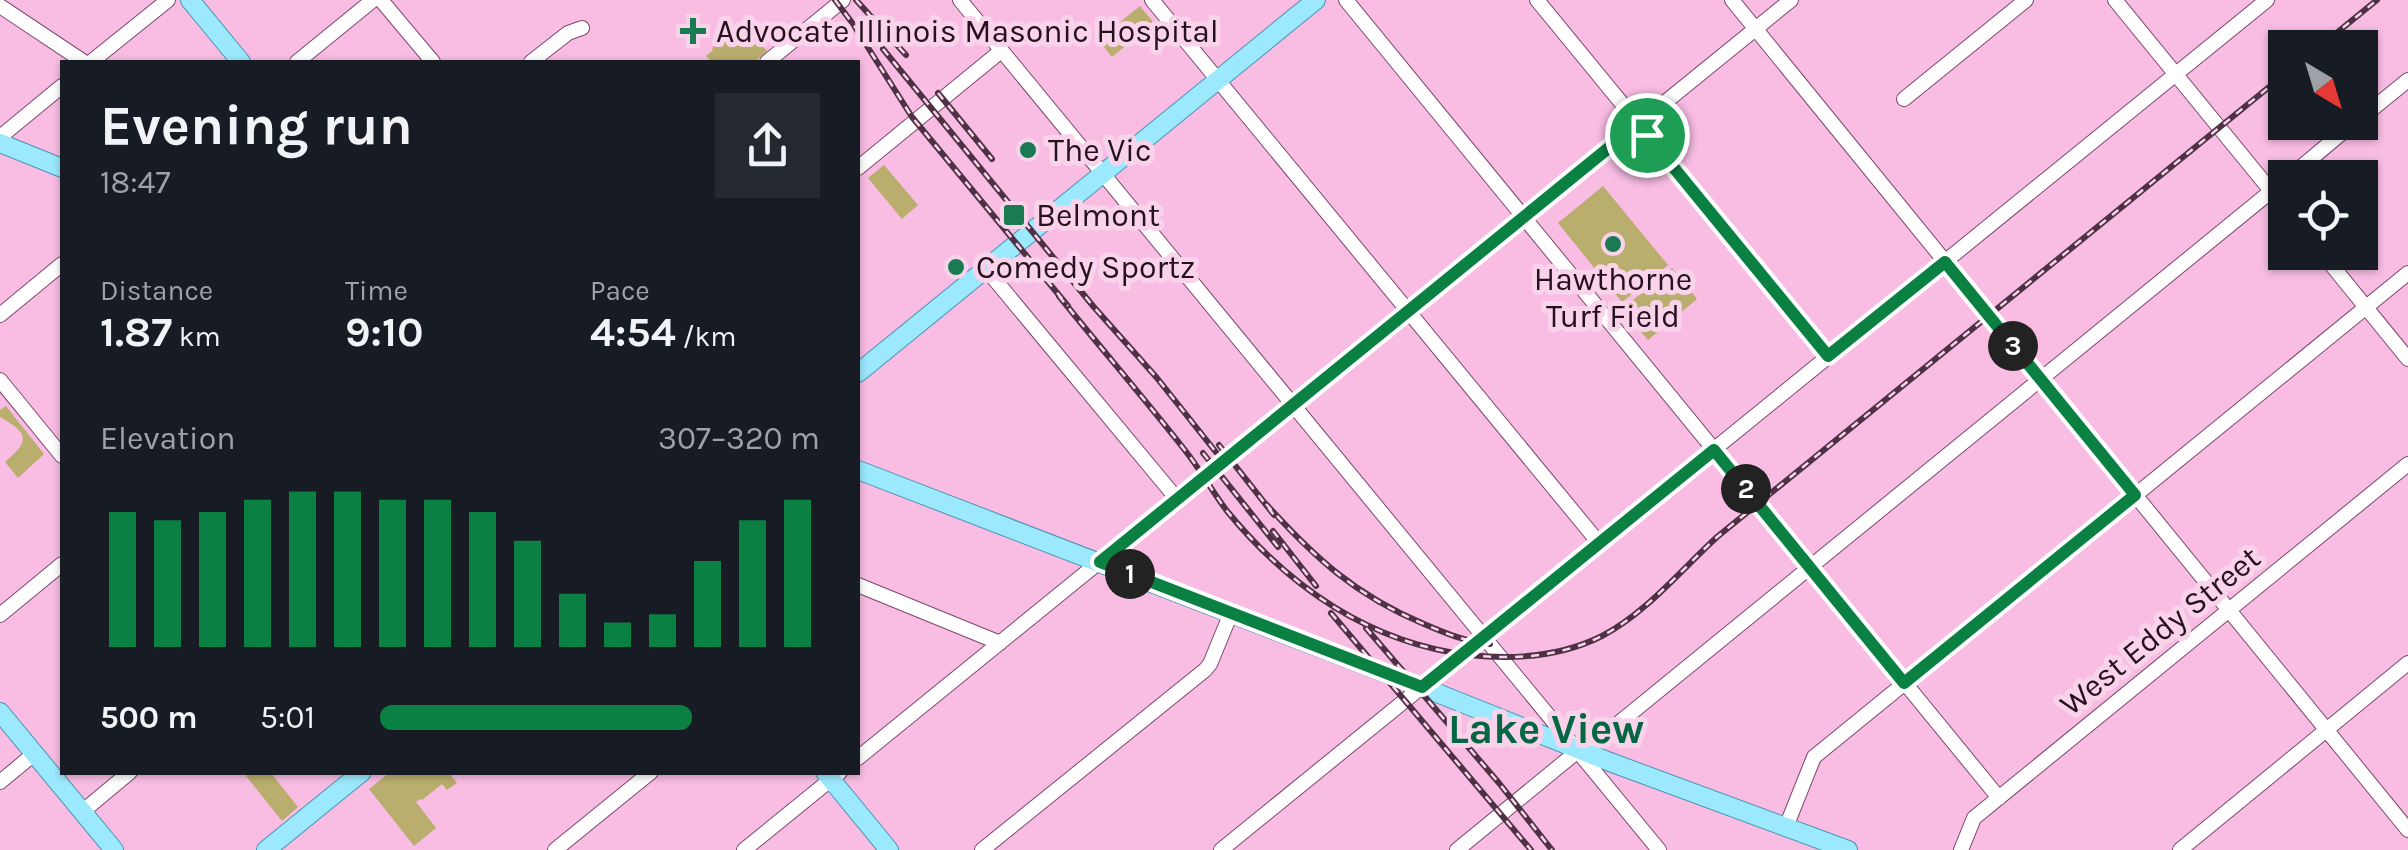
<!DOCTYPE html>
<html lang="en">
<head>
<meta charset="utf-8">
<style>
	:root { --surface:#171b24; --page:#242831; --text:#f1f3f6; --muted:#9ea1a6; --accent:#0b8043 }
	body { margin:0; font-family:Karla,sans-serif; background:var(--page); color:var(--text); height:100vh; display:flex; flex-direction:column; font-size:38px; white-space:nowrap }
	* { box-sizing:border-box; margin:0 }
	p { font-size:32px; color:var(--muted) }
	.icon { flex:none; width:55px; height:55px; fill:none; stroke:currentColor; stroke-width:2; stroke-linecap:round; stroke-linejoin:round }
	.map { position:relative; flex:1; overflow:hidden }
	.panel { position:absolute; left:60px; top:60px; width:800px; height:715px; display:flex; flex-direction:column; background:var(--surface); border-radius:0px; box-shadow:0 2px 8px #0004 }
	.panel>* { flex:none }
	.needle { width:65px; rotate:142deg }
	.tools { position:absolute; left:2268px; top:30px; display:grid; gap:20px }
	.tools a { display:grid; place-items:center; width:110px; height:110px; border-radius:0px; background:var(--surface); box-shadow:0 2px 8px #0004; font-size:50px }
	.pin { position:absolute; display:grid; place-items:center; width:85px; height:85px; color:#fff; margin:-42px; border:5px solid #fff; border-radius:50%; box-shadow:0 2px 10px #0007 }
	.km { position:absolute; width:50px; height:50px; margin:-25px; border-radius:50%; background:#222; color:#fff; font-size:28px; line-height:50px; text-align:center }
	.round { display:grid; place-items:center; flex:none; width:105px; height:105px; border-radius:0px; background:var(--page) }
	.overview { display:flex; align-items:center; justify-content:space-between; height:170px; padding:0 40px }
	h1 { font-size:55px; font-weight:700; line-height:75px }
	.stats { display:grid; grid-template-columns:repeat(3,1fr); gap:15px; height:170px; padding:10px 40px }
	.stats div { display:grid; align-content:center }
	.stats b { font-size:42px; font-weight:700 }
	.stats small { font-size:28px; font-weight:400 }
	.stats p { font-size:28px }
	.chart { height:280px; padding:20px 40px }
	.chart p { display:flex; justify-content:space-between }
	.chart svg { width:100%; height:180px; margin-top:10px; stroke:var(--accent); stroke-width:6 }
	ul { padding:0 40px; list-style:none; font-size:32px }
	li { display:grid; grid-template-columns:160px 120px 1fr; align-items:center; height:75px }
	li i { height:25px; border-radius:12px; background:var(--accent) }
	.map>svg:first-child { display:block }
	.green { fill:#b9ae6d }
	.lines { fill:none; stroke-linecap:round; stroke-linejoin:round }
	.minor-casing { stroke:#7b486a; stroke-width:16 }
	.major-casing { stroke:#4894b0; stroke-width:20 }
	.minor { stroke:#fff; stroke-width:14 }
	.major { stroke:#9ce9fe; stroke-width:18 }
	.rail-casing { stroke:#4e3144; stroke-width:6 }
	.rail { stroke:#f8d3ea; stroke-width:2.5; stroke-dasharray:8; stroke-linecap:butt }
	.route-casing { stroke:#fff; stroke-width:20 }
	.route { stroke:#0b8043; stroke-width:12 }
	.poi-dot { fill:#1a7b53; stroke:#f8d3ea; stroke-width:4 }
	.labels { text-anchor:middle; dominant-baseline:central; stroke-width:10; stroke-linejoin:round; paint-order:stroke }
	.poi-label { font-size:32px; fill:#26111f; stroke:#f8d3ea; text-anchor:start }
	.street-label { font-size:32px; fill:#26111f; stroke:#f8d3ea }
	.district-label { font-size:42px; font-weight:bold; fill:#046642; stroke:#f8d3ea }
</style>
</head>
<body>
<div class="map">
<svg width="2408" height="850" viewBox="0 0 2408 850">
	<rect width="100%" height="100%" fill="#f9bde4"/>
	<path class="green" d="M1140,6l14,17 -42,34 -14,-17z
		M743,22l24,29 -13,11h-42l-6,-6 7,-6 -1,-2 13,-11 15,-8 -1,-5z
		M884,165l34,40 -16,14 -34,-41z
		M1603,186l65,79 -46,37 -64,-79z
		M1672,268l25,31 -49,41 -26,-31z
		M6,406l38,48 -26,24 -13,-16c26,-22 23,-29 -5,-45v-7z
		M251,772l20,1 27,34 -16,14 -36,-45z
		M389,773h60l8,10 -10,7 -5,-6 -20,16 -2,-1 -4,3 20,26 -22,18 -45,-57z"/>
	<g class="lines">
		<g class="minor-casing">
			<path id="minor" d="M381,0l52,62
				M960,0l699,850
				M1152,0l447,543
				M1346,0l653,798
				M1537,0l292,356
				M1732,0l676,830
				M2115,0l170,208
				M0,6l84,56
				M91,62l77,-62
				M297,62l76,-62
				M531,62l37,-29 14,-5
				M767,62l76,-62
				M1904,99l122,-99
				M2360,119l48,-39
				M0,137l62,-51
				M858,168l143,-117
				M2288,178l67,-56
				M2321,252l87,107
				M986,269l191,230
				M0,315l62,-51
				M0,380l62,76
				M858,585l142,58
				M0,615l62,-51
				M858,758l933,-758
				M0,782l34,-28
				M82,812l48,-40
				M1786,827l28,-70 594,-484
				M555,850l96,-78
				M744,850l96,-78
				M982,850l223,-180 5,-6 21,-51
				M1221,850l1046,-850
				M1457,850l122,-100 19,-10 687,-560
				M1961,850l13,-32 434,-354
				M2180,850l228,-187"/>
		</g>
		<g class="major-casing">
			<path id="major" d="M190,0l51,62
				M0,143l62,25
				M858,373l458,-373
				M858,470l564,217 188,75 238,88
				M0,712l114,138
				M825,772l64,78
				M266,850l96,-78"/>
		</g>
		<use href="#minor" class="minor"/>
		<use href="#major" class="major"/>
		<g class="rail-casing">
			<path id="rail" d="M835,0l18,24 59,93 156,189
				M856,0l50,55
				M2318,48l59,-48
				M883,49l210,257 64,72 66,83
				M938,93l54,66
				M1059,296c41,51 84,101 125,153 16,20 28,42 43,62 62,76 143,132 242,144 46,5 91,2 133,-19 44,-23 78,-65 115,-99l568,-463
				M1219,445l55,70
				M1203,453l75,94
				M1266,504c49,54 89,91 158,120 21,9 42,18 66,20
				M1273,531l43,55
				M1331,613l200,237
				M1366,628l133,155 53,67"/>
		</g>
		<use href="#rail" class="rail"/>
	</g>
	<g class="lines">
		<g class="route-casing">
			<path id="route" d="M1638,124l190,232 117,-94 190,233 -231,188 -190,-233 -292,237 -322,-125z"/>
		</g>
		<use href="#route" class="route"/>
	</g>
	<g class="poi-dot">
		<path d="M688 16h10v10h10v10h-10v10h-10v-10h-10v-10h10z"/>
		<circle cx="1028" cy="150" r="10"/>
		<rect x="1002" y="203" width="24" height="24" rx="5"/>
		<circle cx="1613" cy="244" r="10"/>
		<circle cx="956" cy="267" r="10"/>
	</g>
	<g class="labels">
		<g class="poi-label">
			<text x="716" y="31">Advocate Illinois Masonic Hospital</text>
			<text x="1048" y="150">The Vic</text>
			<text x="1036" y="215">Belmont</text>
			<text x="976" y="267">Comedy Sportz</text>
			<text x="1613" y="279" text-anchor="middle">Hawthorne<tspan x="1613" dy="37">Turf Field</tspan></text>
		</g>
		<g class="street-label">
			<text transform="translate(2160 631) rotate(-39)">West Eddy Street</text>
		</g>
		<g class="district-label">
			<text x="1546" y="729">Lake View</text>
		</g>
	</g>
</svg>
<div class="tools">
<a><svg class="needle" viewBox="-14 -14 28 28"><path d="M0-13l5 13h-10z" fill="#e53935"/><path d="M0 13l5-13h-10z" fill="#9ea1a6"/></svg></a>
<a><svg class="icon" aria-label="locate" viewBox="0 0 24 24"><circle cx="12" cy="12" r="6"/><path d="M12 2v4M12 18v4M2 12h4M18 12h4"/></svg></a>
</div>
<div class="pin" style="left:1647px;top:135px;background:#1e9e55"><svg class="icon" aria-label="arrive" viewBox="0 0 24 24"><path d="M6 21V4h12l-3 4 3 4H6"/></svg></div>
<b class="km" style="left:1130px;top:574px">1</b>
<b class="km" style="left:1746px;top:489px">2</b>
<b class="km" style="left:2013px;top:346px">3</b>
<section class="panel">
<div class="overview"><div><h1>Evening run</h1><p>18:47</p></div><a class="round"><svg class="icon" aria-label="share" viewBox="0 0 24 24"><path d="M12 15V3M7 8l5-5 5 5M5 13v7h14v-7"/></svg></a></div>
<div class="stats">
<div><p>Distance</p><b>1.87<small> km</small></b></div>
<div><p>Time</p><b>9:10</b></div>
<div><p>Pace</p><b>4:54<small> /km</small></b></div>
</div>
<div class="chart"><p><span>Elevation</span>307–320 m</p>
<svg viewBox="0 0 160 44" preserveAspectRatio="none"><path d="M5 44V11M15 44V13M25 44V11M35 44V8M45 44V6M55 44V6M65 44V8M75 44V8M85 44V11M95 44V18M105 44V31M115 44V38M125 44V36M135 44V23M145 44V13M155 44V8"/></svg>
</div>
<ul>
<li><b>500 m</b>5:01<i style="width:71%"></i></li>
</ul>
</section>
</div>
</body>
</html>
